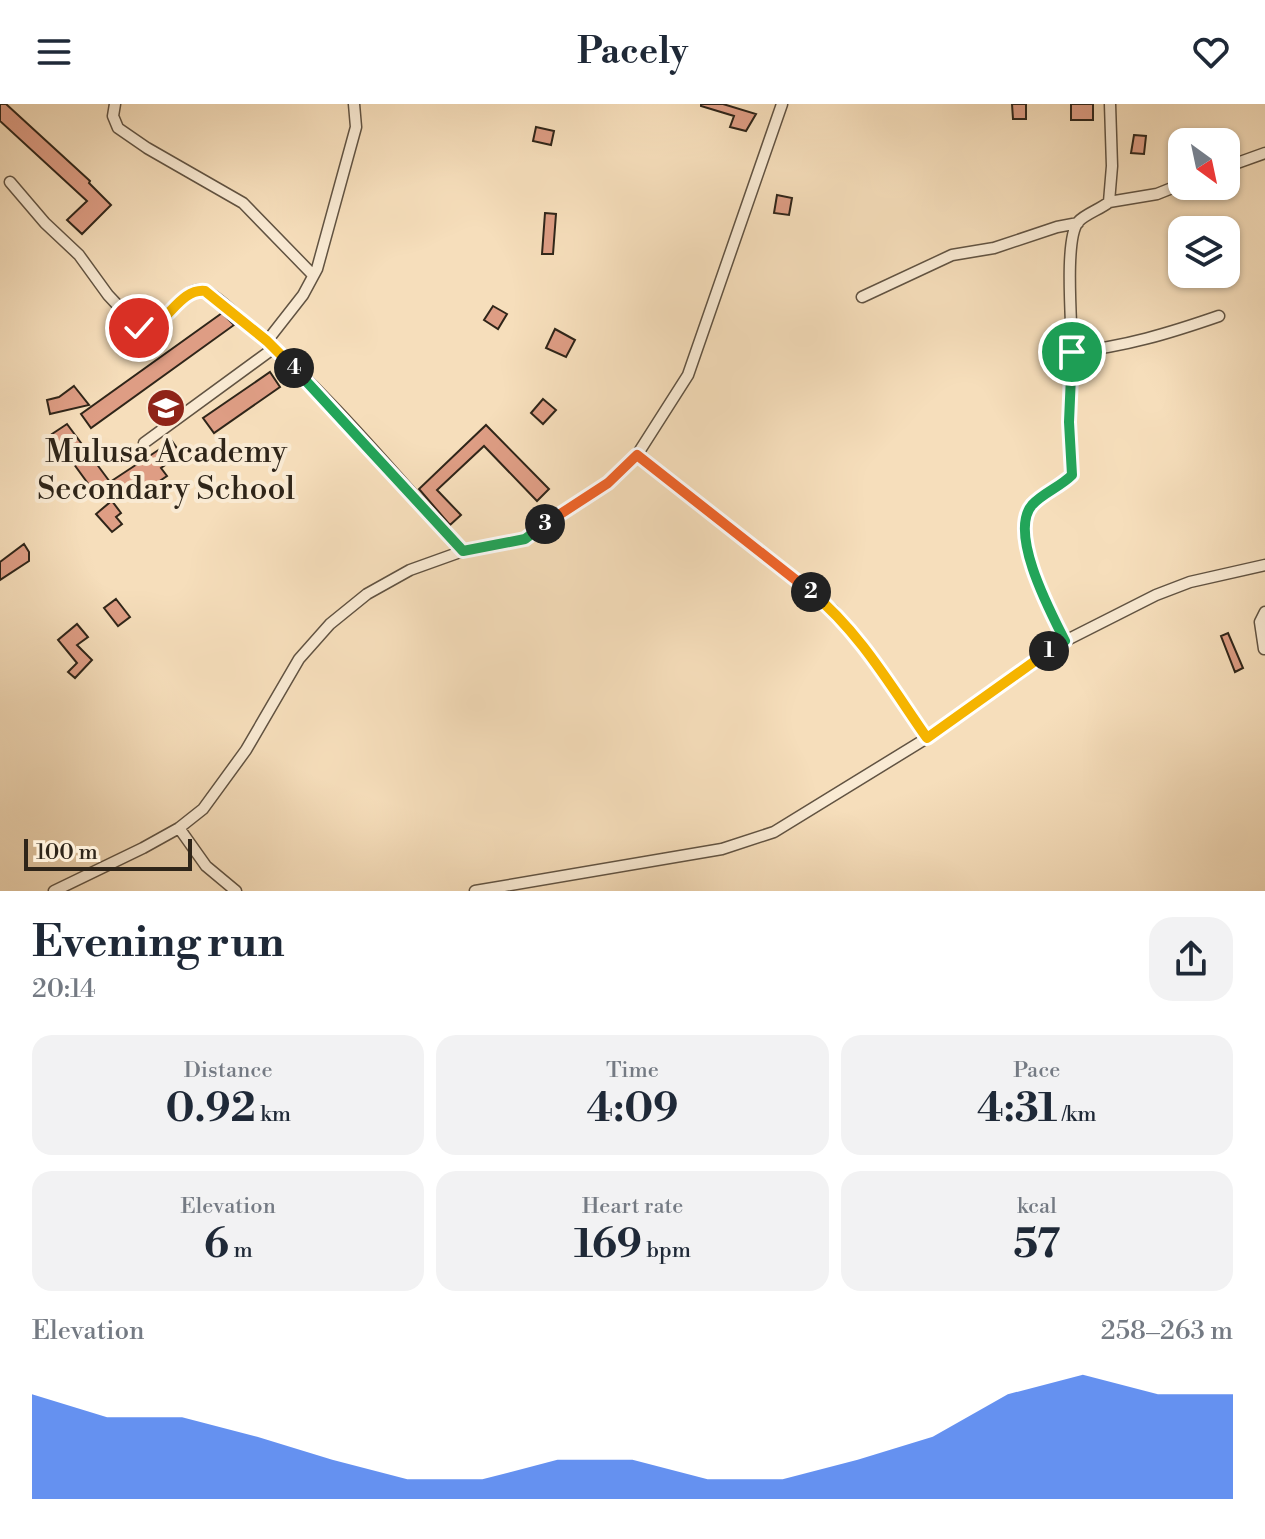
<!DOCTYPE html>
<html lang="en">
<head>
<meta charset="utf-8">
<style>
	:root { --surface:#fff; --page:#f2f2f3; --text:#1f2937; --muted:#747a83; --accent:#2563eb }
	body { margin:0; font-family:"Libre Bodoni",serif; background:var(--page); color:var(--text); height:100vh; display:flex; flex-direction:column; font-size:30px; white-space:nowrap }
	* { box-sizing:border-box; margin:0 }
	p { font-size:26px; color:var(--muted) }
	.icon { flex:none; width:44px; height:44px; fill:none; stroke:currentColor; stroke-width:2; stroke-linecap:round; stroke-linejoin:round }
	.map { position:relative; height:787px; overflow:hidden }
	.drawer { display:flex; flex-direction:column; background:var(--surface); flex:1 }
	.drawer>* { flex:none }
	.needle { width:52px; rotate:147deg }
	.tools { position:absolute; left:1168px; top:24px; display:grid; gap:16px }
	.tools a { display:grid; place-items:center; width:72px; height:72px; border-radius:16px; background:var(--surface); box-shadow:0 2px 6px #0004; font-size:40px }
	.scale { position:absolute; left:24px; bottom:20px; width:168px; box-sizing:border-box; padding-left:8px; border:4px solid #2f2519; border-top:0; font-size:22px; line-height:28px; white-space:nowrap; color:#2f2519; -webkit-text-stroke:6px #f9ead3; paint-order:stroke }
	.pin { position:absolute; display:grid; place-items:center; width:68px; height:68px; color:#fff; margin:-34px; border:4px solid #fff; border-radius:50%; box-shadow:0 2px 8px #0007 }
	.km { position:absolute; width:40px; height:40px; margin:-20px; border-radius:50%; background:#222; color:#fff; font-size:22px; line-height:40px; text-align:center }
	.round { display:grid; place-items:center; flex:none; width:84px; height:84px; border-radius:24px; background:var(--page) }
	.head { display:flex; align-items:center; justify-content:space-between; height:136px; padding:0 32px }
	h1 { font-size:44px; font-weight:700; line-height:60px }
	.stats { display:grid; grid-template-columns:repeat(3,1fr); gap:12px; height:136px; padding:8px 32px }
	.stats div { display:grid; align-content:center; border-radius:20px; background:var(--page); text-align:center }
	.stats b { font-size:40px; font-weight:700 }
	.stats small { font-size:22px; font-weight:400 }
	.stats p { font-size:22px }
	.chart { height:224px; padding:16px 32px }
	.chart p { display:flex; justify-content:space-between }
	.chart svg { width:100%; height:144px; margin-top:8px; fill:var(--accent); opacity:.7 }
	header { display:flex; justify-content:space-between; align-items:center; height:104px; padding:0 32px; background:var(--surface); font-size:36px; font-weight:700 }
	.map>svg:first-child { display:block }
	.building { fill:#de9d84; stroke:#2f2519; stroke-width:2 }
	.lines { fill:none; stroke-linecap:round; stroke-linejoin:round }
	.minor-casing { stroke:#615342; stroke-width:13 }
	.minor { stroke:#f9ead3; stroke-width:10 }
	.split-1-casing { stroke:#fff; stroke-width:16 }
	.split-2-casing { stroke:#fff; stroke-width:16 }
	.split-3-casing { stroke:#fff; stroke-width:16 }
	.split-4-casing { stroke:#fff; stroke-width:16 }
	.split-5-casing { stroke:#fff; stroke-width:16 }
	.split-1 { stroke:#22a559; stroke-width:10 }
	.split-2 { stroke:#f5b400; stroke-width:10 }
	.split-3 { stroke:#f0652b; stroke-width:10 }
	.split-4 { stroke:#22a559; stroke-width:10 }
	.split-5 { stroke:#f5b400; stroke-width:10 }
	.labels { text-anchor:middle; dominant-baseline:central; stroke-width:8; stroke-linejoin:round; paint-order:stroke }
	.poi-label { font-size:32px; fill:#2f2519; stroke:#f9ead3 }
</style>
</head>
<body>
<header><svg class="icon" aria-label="menu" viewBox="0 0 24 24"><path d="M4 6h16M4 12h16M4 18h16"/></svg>Pacely<svg class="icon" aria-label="heart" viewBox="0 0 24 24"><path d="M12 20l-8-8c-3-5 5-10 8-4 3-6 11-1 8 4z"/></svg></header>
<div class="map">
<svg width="1265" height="787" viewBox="0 0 1265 787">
	<rect width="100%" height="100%" fill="#f6debb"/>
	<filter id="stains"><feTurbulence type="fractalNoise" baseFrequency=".0025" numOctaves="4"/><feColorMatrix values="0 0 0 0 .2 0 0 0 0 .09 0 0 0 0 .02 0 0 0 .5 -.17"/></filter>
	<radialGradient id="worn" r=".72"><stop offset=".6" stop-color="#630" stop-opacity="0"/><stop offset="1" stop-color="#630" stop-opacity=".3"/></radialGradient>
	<path class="building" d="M0,0h6l84,77 -1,2 22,22 -29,29 -15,-14 20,-19 -87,-80z
		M701,0h22l33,10 -10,17 -16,-4 4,-11 -33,-10z
		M1012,0h14v15h-13z
		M1071,0h22v16h-22z
		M536,23l18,4 -3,14 -18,-4z
		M1134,31l12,1 -2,18 -13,-1z
		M777,91l15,3 -3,17 -15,-2z
		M545,109l11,1 -3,40h-11z
		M493,202l14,8 -9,15 -14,-9z
		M222,209l12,12 -143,103 -10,-14z
		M555,225l20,11 -9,17 -20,-9z
		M270,268l10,15 -66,46 -11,-15z
		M74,282l15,19 -39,9 -3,-14 12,-3z
		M543,295l13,11 -13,14 -12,-11z
		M67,320l43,58 62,-41 9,13 -20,14 6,8 -31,21 -6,-8 -18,12 9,12 -5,4 6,7 -10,8 -16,-18 13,-11 -14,-17 -3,3 -40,-55z
		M486,321l63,64 -12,12 -53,-55 -47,44 24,25 -11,10 -31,-36z
		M24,440l5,8v9l-29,19v-18z
		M116,495l14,18 -12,9 -14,-18z
		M77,520l11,13 -11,8 15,15 -17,18 -7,-6 9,-9 -19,-23z
		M1228,529l15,35 -8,4 -14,-36z"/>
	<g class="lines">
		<g class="minor-casing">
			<path id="minor" d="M115,0l-2,12 5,12 29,20 96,55 70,72
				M1226,63l39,-14
				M10,78l35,41 34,32 29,40 31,33c25,4 42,-45 66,-37 13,5 27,21 38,30 81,68 150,152 220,230
				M1109,98l48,-8 25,-10
				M862,193l90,-42 42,-7 63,-21 21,-4
				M267,237l36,-46 14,-26 39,-142 -2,-23
				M1072,248c52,-5 98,-19 147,-36
				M144,339l130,-95
				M637,351l196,155 30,37 64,91
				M1065,537c-14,-28 -57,-108 -33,-136 11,-12 29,-18 40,-30 -4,-41 -1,-82 0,-124 0,-25 -8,-111 6,-129 7,-8 23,-13 31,-20l3,-36 -2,-62
				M1264,545l-4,-27 5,-10
				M179,724l27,38 30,25
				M54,787l89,-43 36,-20 24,-19 43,-59 53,-91 31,-35 37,-30 43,-24 53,-19 62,-12 83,-56 29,-28 51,-80 94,-271
				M475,787l247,-42 52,-17 153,-94 138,-97 91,-46 34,-13 75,-17"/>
		</g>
		<use href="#minor" class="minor"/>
	</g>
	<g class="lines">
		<g class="split-1-casing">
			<path id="split-1" d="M1049,547l16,-10c-14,-28 -57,-108 -33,-136 11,-12 28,-18 40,-30l-3,-53 3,-70"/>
		</g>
		<g class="split-2-casing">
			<path id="split-2" d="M811,488c48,39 81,96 116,146l122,-87"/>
		</g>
		<g class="split-3-casing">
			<path id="split-3" d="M545,420l63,-41 29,-28 174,137"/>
		</g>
		<g class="split-4-casing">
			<path id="split-4" d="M294,264l169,183 62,-12 20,-15"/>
		</g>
		<g class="split-5-casing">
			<path id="split-5" d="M139,224c26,5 38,-40 66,-37l62,50 27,27"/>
		</g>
		<use href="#split-1" class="split-1"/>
		<use href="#split-2" class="split-2"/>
		<use href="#split-3" class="split-3"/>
		<use href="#split-4" class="split-4"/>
		<use href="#split-5" class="split-5"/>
	</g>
	<defs>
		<g id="school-disc" transform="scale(2)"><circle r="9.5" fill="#8f2418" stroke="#f9ead3"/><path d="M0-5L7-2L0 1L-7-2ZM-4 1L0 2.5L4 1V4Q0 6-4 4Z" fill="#fff"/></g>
	</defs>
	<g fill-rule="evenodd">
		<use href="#school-disc" x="166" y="304"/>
	</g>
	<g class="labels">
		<g class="poi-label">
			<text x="166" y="348">Mulusa Academy<tspan x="166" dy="37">Secondary School</tspan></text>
		</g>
	</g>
	<rect width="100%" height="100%" filter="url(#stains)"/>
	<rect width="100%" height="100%" fill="url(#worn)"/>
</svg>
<div class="tools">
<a><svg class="needle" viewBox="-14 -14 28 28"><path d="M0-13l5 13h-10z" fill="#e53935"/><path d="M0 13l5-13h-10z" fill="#747a83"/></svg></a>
<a><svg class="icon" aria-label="layers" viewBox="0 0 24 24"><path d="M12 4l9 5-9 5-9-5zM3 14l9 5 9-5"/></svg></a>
</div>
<div class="scale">100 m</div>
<div class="pin" style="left:1072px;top:248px;background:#1e9e55"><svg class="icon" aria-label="arrive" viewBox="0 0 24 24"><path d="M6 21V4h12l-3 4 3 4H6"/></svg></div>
<div class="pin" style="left:139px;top:224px;background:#d93025"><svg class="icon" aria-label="check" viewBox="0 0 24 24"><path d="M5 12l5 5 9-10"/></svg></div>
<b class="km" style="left:1049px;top:547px">1</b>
<b class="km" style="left:811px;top:488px">2</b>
<b class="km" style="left:545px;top:420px">3</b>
<b class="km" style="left:294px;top:264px">4</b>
</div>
<section class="drawer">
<div class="head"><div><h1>Evening run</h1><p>20:14</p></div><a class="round"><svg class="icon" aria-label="share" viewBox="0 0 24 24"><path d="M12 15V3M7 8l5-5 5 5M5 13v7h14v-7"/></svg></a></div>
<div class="stats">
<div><p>Distance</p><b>0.92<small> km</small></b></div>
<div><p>Time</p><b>4:09</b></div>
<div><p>Pace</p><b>4:31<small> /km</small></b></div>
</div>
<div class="stats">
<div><p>Elevation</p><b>6<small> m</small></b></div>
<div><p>Heart rate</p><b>169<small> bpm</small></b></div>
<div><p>kcal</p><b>57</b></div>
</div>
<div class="chart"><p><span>Elevation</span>258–263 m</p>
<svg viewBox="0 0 160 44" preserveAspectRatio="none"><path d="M0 44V12L10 19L20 19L30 25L40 32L50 38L60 38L70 32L80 32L90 38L100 38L110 32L120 25L130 12L140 6L150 12L160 12V44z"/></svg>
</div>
</section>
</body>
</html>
